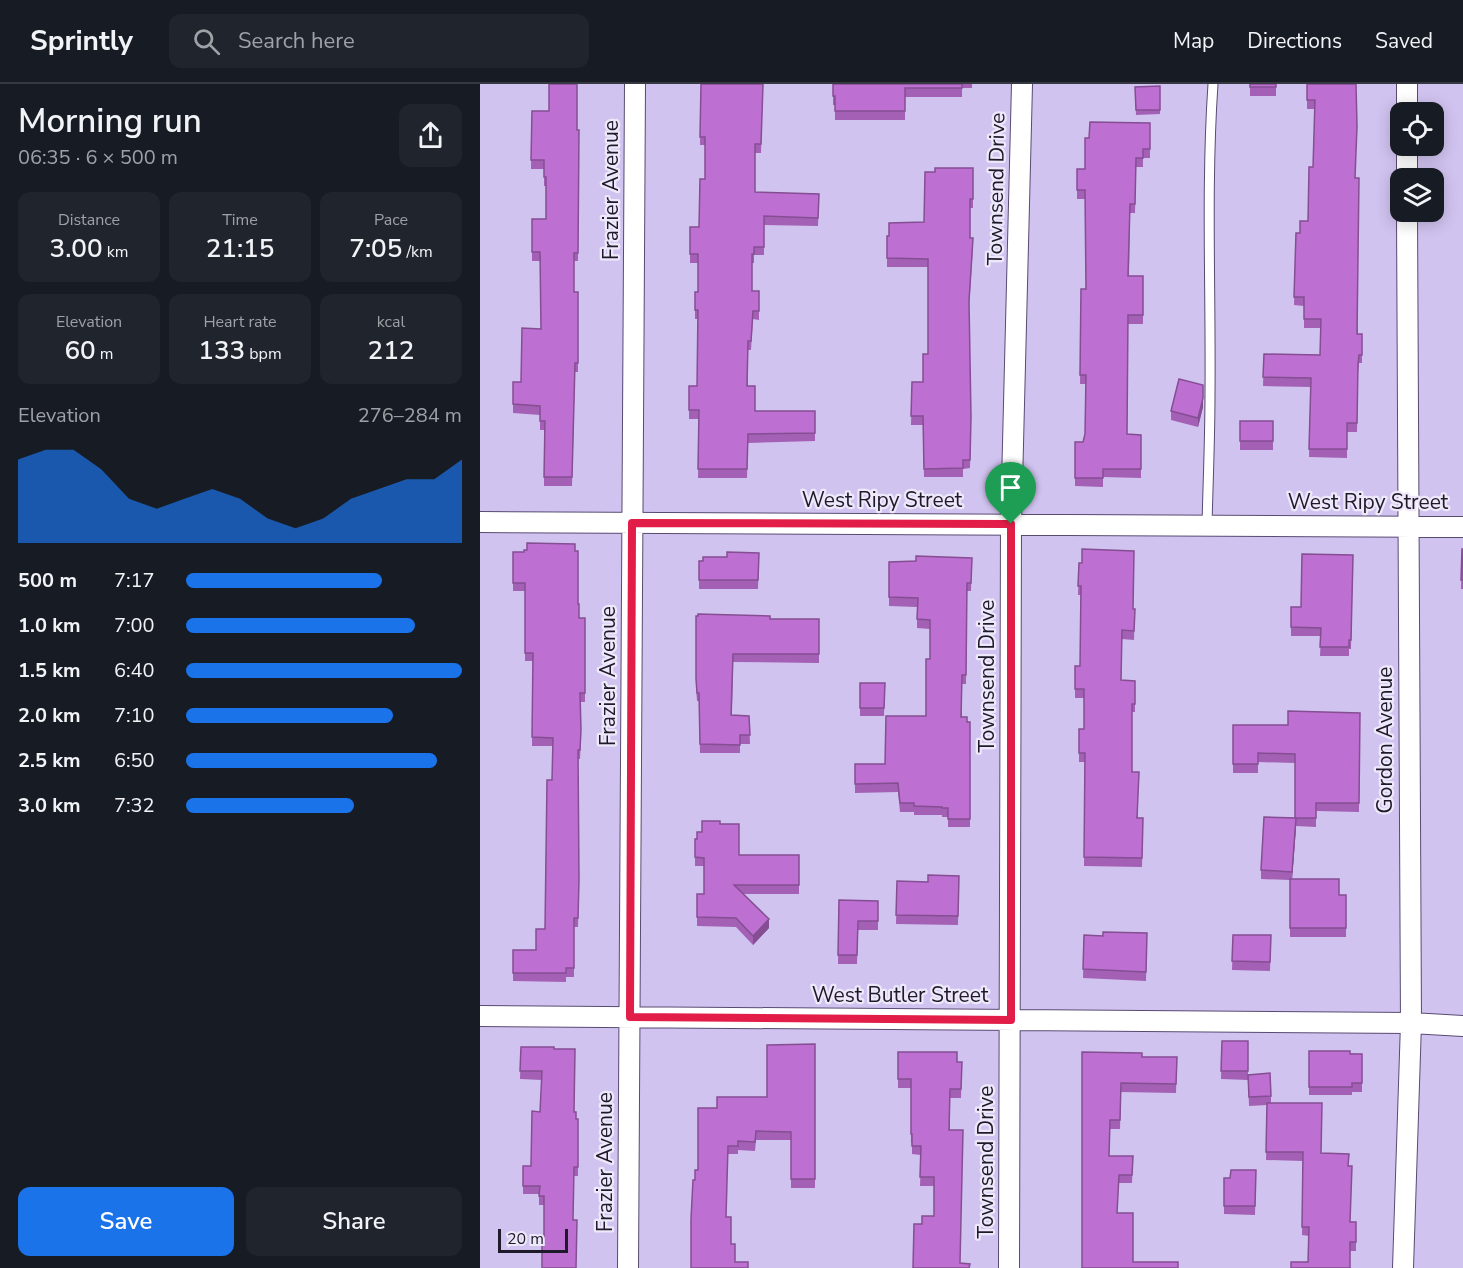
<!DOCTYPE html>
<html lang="en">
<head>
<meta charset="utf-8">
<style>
	:root { --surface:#171b24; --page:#20242c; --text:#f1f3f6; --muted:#9ea1a6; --line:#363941; --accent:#1a73e8 }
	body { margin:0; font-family:"Nunito Sans",sans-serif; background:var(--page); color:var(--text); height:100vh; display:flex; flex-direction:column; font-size:22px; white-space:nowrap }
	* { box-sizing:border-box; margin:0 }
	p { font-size:20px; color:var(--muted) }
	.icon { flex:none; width:33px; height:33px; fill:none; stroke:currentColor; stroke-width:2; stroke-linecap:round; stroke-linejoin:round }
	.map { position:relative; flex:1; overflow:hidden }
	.panel { display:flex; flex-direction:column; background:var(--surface); width:480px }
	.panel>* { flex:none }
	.controls { position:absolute; left:910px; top:18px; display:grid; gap:12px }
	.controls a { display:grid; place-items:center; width:54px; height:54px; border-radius:12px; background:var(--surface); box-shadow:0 3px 15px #0003; font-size:30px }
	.scale { position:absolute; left:18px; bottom:15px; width:70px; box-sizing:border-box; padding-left:6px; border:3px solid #1f1a2a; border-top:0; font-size:16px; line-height:21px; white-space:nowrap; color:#1f1a2a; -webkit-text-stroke:4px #eee8fb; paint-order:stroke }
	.pin { position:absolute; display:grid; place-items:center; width:51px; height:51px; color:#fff; margin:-62px -26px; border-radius:50% 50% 50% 0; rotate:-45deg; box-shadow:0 0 6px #0007 }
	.pin .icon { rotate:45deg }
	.round { display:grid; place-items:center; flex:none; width:63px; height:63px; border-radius:12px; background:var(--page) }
	.head { display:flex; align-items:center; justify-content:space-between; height:102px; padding:0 18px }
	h1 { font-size:33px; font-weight:600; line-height:45px }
	.stats { display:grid; grid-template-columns:repeat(3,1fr); gap:9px; height:102px; padding:6px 18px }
	.stats div { display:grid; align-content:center; border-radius:12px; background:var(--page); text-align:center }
	.stats b { font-size:26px; font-weight:600 }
	.stats small { font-size:16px; font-weight:400 }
	.stats p { font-size:16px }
	.chart { height:168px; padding:12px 18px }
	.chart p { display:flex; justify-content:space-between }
	.chart svg { width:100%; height:108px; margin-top:6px; fill:var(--accent); opacity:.7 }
	.cta { display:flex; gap:12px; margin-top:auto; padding:12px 18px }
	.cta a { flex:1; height:69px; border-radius:12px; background:var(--accent); color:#fff; font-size:24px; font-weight:600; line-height:69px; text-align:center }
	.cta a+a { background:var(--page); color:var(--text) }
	ul { padding:0 18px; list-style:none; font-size:20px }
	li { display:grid; grid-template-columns:96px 72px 1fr; align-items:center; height:45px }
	li i { height:15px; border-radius:8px; background:var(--accent) }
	header { display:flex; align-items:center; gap:36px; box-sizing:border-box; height:84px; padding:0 30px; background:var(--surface); border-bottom:2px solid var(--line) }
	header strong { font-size:28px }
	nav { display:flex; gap:33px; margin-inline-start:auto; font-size:21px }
	.search { width:420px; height:54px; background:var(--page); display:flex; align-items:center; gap:15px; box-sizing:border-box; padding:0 21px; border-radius:12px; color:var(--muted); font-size:22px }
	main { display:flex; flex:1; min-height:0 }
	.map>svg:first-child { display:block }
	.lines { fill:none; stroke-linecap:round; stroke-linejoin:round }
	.service-casing { stroke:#584b72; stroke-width:11 }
	.minor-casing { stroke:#584b72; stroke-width:22 }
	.service { stroke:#fff; stroke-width:9 }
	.minor { stroke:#fff; stroke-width:20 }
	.wall { fill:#a360b5 }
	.shaded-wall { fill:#854e93 }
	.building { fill:#be70d2; stroke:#854e93; stroke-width:1.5 }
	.route-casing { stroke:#fff; stroke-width:12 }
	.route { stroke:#e11d48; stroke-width:8 }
	.labels { text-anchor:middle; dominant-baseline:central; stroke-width:4.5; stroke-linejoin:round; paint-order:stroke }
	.street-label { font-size:21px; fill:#1f1a2a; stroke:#eee8fb }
</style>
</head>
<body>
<header>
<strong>Sprintly</strong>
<div class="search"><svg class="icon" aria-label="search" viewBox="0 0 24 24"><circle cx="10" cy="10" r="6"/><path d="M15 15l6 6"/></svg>Search here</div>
<nav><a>Map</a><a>Directions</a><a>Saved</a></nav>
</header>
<main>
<section class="panel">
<div class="head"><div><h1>Morning run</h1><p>06:35 · 6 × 500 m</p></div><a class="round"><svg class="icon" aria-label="share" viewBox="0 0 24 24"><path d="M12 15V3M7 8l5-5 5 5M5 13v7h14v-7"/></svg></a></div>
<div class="stats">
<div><p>Distance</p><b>3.00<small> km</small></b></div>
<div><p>Time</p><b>21:15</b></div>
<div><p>Pace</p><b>7:05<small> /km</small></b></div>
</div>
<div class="stats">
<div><p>Elevation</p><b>60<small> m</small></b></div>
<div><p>Heart rate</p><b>133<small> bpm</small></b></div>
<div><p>kcal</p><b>212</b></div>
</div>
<div class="chart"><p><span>Elevation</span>276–284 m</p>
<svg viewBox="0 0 160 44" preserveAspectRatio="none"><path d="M0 44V10L10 6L20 6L30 14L40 26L50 30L60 26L70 22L80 26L90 34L100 38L110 34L120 26L130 22L140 18L150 18L160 10V44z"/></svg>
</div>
<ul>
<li><b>500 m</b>7:17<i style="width:71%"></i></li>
<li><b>1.0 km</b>7:00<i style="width:83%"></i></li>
<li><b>1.5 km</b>6:40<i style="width:100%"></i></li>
<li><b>2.0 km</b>7:10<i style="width:75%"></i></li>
<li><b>2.5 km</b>6:50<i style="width:91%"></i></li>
<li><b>3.0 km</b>7:32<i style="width:61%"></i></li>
</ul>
<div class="cta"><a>Save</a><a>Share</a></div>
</section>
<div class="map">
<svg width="983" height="1184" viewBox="0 0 983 1184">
	<rect width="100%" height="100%" fill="#d1c3f0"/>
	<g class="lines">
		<g class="service-casing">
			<path id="service" d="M727,442c1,-44 3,-88 3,-132 1,-104 -4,-207 3,-310"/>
		</g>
		<g class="minor-casing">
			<path id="minor" d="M927,0v28
				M927,62v32
				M0,438l983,5
				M0,932l931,7 52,3
				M148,1184l7,-1184
				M529,1184l2,-744 11,-440
				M923,1184l8,-245 -4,-811"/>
		</g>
		<use href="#service" class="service"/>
		<use href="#minor" class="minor"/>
	</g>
	<path class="wall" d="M221,0h62l-2,69h-6v39l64,2 -1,32 -54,-1v30h-10v8h-2v28h7v29l-6,-1 -2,31h-3v36l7,25h60v30l-67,2 -1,35h-49l1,-59h-10v-9l8,-24 1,-67h-3v-9l3,-18v-29h-8v-36h9l6,-48v-34h-5z
		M353,0h139v4h-10v9h-57v23h-70v-15h-2z
		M770,0h26v12h-26z
		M827,0l48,94 3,156h4v29h-3l-1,10 -1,59h-10v26l-38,-1 2,-70 -48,-1 1,-32 56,1 1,-27h-17v-22l-10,-1 2,-72h4l8,-12 5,-54 2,-58h-8z
		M680,2v28l-24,1 -1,-28z
		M52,27l45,19h2l-1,131h-4v31h4v80h-3l-3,114h-28v-56h-4v-15l-27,-2v-31h8l20,-53 -1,-68h-8v-42h14v-33h-2v-17h-13z
		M670,39v35h-7v9h-7l-1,46h-5l-1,63h14v48h-15l-1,110 14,1v43l-38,-1v10l-28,-1v-44h8l2,-8 1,-50h-6l1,-95h5l-1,-90h-8v-30h8l4,-31z
		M493,84v40h-3v30l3,9 -4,61 2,117 -1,43 -7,1v8h-39l-1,-52h-12l1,-43h11l5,-28v-87h-41v-31h2l35,-14 11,-50z
		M723,301v22l-5,20 -27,-7v-9z
		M760,337h33v29h-33z
		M982,465h1v40h-2z
		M33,468l65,52 1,14h6v84h-5l1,37 -1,20h-2l1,130 -1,38h-4v50h-8v5l-53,-1v-31h23l9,-21 7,-149 1,-34h-21l1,-85h-8v-70h-12z
		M279,469l-1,36h-59v-28z
		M873,471l-2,94h-2v7h-29l1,-20h-30v-29h10z
		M492,474l-1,33h-4l-1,93h-4v33l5,5h3v105h-22v-10h-6v-2h-28v-3h-14l-2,-20 -43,1v-29h30l41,-48 4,-57v-30l-13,-1v-21l-28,-1v-44z
		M599,479l54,46h2l-1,31 -12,-1 -1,41 14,1v31h-3v60l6,46h5l-1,49 -58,-1 1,-104h-6v-33h5v-31h-9v-32h5l1,-71h-3z
		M290,535h49v44l-86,-1 -1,53 17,1 1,28h-10v9h-40l-1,-52h-2l-1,-13z
		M380,599h25l-1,33h-24z
		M880,629l-1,99 -43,-1v16l-20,-1 -4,53 47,16h7v42h-56v-57l-29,-1v-9l34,-52v-55l-37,-1v11h-25v-48h55z
		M240,740l19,31h60v39h-56l26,34 -16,17 -17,-18 -39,-1v-32h7v-28h-9v-27h2l5,-7z
		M479,792l-1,49 -62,-1 1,-43 31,1z
		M359,816l39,1v29h-20l-1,34h-19z
		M667,849l-1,48 -63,-3 1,-43 19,1z
		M753,851h38l-1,36 -38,-1z
		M742,957h26v39l-27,-1z
		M335,960v144h-24v-48h-35l-1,11 -17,-1v4h-10l-37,114 4,-88 22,-72 50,-11z
		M41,963h33l22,72h2v57h-4l-30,62v-33h-5v-11h-16v-28h8l9,-54 2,-32 -22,-1z
		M829,967l53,3v38h-10v3h-43z
		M418,968l59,10h5l-1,36h-11v32l10,133 -47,5 9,-44 12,-8v-30h-14l1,-31 -9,-1v-11h-1v-55h-13z
		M602,968l60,5h35l-1,36 -55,-1 -1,37h-10l-1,27h24l-1,27h-13l-37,85z
		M768,991l23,21v7l50,50 28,13 1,56h6v29h-6l-42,11 1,-26 -7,-1 1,-74 -37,-1 1,-55 -18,1z
		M776,1086l-1,45 -31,-1v-36h6z"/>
	<path class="shaded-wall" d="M723,314v9l-5,20v-9z
		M816,734v9l-4,53v-8z
		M289,835v9l-16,17v-9z"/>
	<path class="building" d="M69,0h28v46h2l-1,123h-4v39h4v71h-3l-3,114h-28l1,-56h-5v-15l-27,-2v-22h8l1,-54 19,1 -1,-77h-8v-33h14v-42h-2v-17h-13l1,-49h17z
		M221,0h62l-2,60h-6v48l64,2 -1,24 -54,-2v31h-10v7h-2v37h7v20h-6l-2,30h-3l-1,45h8v25h60v22l-67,1 -1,35h-49l1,-59h-10v-24h8l1,-76h-3v-18h3v-38h-8v-27h9l1,-48h5v-42h-5z
		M353,0h129v4h-57v23h-70v-15h-2z
		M770,0h26v3h-26z
		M827,0h49l1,42 -2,52h4l-2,156h5v21h-3l-1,9 -1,59h-10v26h-38l2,-71 -48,-1 1,-23 56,1 1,-36h-17v-22h-10l2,-64h4v-12h8l1,-54h4l2,-67h-8z
		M680,2v24h-24l-1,-23z
		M610,38l60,1v26h-7v9h-7l-1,46h-5l-2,72h15v39h-15l-1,119 14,1v34h-38v9h-28v-36h8l2,-8 1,-59h-6l1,-86h5l-1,-99h-8v-21h8v-31h4z
		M455,84h38v31h-3v39h3l-4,63 2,116 -1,43h-7v8l-39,1 -1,-53h-12l1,-34h11v-28h5v-95l-41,-1v-22h2v-13l35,-1 1,-50h10z
		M699,295l24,6v13l-5,20 -27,-7z
		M760,337h33v20h-33z
		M47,459l48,1v7h3v53h1v14h6v75h-5l1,37 -1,20h-2l1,130 -1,38h-4v50h-8v5h-53v-23h23v-21h9l2,-149h5l1,-42 -21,-1 1,-84h-8v-70h-12v-31h11v-2h3z
		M602,465l52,2 -1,58h2l-1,22 -12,-1 -1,50 14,1v23h-3v68h7l-2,46h6l-1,40 -58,-1 1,-104h-6v-24h5v-40h-9v-23h5l1,-80h-3l1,-23h3z
		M982,465h1v31h-2z
		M247,468l32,1 -1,27h-59v-19h4v-4h24z
		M822,470l51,1 -2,85h-2v7h-29l1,-19 -30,-1v-20h10z
		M436,472l56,2 -1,25h-4l-1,92h-4l-1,42h6v5h3v97h-22v-11h-6v-1l-28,-1v-3h-14l-2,-20 -43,1v-20h30l1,-48h40v-57h4v-39l-13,-1 1,-21 -29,-1v-35l27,-1z
		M218,530l72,2v3h49v35h-86l-2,61 18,1 1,19h-10v10l-40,-1 -1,-51h-2l-1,-14v-63h2z
		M380,599h25l-1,25h-24z
		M808,627l72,2 -1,90h-43v15h-21v-64l-37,-1v11h-25v-39h55z
		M784,733l32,1 -4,54 -31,-2z
		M222,737h18v3h19v31h60v30h-65l35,34 -16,17 -17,-18 -39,-1v-23h7v-36l-9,-1v-18h2v-7h5z
		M448,791l31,1 -1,40 -62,-1 1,-34 31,1z
		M810,795h49v16h7v33h-56z
		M359,816l39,1v20h-20l-1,34h-19z
		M623,848l44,1 -1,39 -63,-3 1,-34 19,1z
		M753,851h38l-1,27 -38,-1z
		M742,957h26v30h-27z
		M335,960v135h-24v-47l-35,-1 -1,11 -17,-1v5h-10l-2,71h5v27h4v18h13v6h-57v-49l2,-39h2v-10h3v-62h19v-11h50v-52z
		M41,963h33v2h21l-1,63h2v7h2v48h-4l-1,53h4l-1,48h-34v-30h2v-42h-5l1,-10h-17v-20h8l1,-55 8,1 2,-41h-22z
		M829,967h41v3h12v29h-10v4h-43z
		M418,968h59v10h5l-1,27h-11l-1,41h14l-3,133 10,1 -1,4h-56l1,-44h8v-8h12v-39h-14l1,-31h-9v-12h-1v-55h-13z
		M602,968l60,1v4h35l-1,27 -55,-1 -1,37h-10l-1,36h24l-1,19h-13l-2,38h16v49h45v6h-96z
		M790,989l1,23 -22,1 -1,-22z
		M787,1019h55l-1,50 28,1 -1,12h4l-2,56h6v20h-6v26h-59v-6h17l1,-35h-7l1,-75h-37z
		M751,1086h25l-1,36h-31v-28h6z"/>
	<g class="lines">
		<g class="route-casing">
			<path id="route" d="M152,439l379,1v496l-381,-3z"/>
		</g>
		<use href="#route" class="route"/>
	</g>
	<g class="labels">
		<g class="street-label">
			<text transform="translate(516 105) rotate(-89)">Townsend Drive</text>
			<text transform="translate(131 106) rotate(-90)">Frazier Avenue</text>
			<text x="402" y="416">West Ripy Street</text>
			<text x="888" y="418">West Ripy Street</text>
			<text transform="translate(128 592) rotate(-90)">Frazier Avenue</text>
			<text transform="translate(507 592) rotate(-90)">Townsend Drive</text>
			<text transform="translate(905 656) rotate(-90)">Gordon Avenue</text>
			<text x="420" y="911">West Butler Street</text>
			<text transform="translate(125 1078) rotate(-90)">Frazier Avenue</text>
			<text transform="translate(506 1078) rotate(-90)">Townsend Drive</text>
		</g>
	</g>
</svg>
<div class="controls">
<a><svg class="icon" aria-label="locate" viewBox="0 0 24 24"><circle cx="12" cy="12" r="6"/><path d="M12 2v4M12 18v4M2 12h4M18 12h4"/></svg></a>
<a><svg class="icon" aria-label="layers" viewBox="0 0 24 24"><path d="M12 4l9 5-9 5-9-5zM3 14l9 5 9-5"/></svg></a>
</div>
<div class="scale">20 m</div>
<div class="pin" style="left:531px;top:440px;background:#1e9e55"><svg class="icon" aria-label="arrive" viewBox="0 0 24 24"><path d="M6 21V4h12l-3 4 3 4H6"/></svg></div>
</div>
</main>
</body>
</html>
